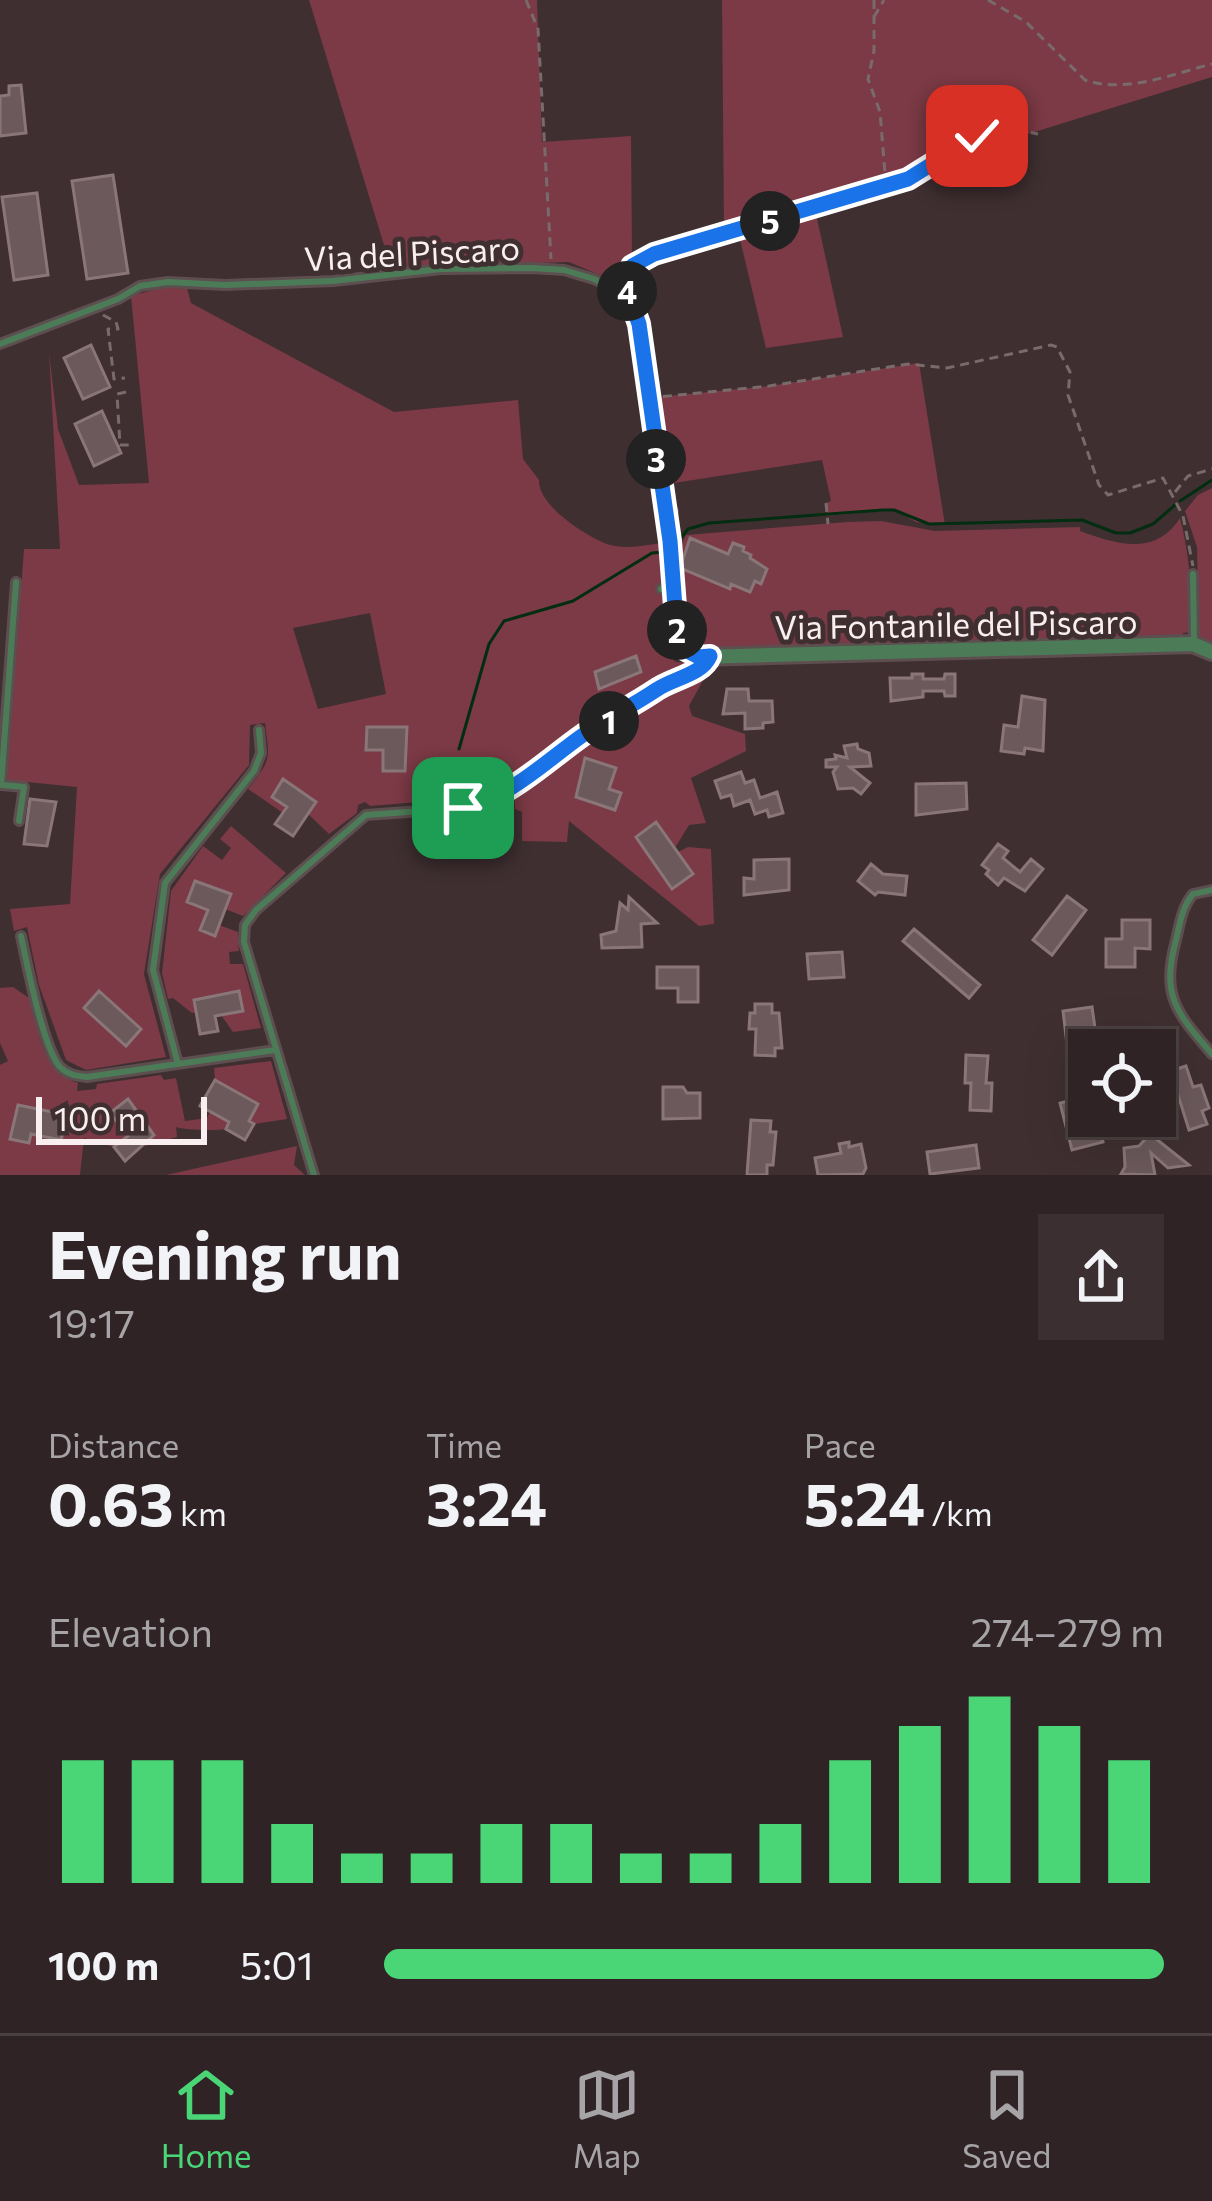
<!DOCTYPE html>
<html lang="en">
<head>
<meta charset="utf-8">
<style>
	:root { --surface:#2f2325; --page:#3b2f32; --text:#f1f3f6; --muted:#a7a4a7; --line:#4a4042; --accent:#4ad677 }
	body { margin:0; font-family:Commissioner,sans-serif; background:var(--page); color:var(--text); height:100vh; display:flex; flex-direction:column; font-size:45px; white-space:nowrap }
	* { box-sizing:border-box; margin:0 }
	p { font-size:39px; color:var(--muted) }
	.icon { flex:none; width:66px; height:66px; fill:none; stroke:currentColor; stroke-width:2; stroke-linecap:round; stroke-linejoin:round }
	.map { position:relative; height:1175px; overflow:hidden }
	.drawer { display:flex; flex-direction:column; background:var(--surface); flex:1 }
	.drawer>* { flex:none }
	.controls { position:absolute; left:1068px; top:1029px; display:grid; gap:24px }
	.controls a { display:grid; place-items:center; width:108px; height:108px; border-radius:0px; background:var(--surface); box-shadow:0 12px 48px #0002,0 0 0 3px var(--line); font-size:60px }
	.scale { position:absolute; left:36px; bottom:30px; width:171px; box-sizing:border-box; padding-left:12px; border:6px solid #faeff0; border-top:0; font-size:33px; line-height:42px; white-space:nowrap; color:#faeff0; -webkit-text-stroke:9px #3f2f31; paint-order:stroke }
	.pin { position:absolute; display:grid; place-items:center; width:102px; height:102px; color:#fff; margin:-51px; border-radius:24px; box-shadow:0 6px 18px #0006 }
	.km { position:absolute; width:60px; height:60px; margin:-30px; border-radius:50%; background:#222; color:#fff; font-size:33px; line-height:60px; text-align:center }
	.round { display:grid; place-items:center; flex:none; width:126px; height:126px; border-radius:0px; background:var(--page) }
	.overview { display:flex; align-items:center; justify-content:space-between; height:204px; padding:0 48px }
	h1 { font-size:66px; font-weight:700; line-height:90px }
	.figures { display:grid; grid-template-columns:repeat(3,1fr); gap:18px; height:204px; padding:12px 48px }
	.figures div { display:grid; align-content:center }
	.figures b { font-size:60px; font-weight:700 }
	.figures small { font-size:33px; font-weight:400 }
	.figures p { font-size:33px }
	.chart { height:336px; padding:24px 48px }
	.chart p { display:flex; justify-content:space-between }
	.chart svg { width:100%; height:216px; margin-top:12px; stroke:var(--accent); stroke-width:6 }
	ul { padding:0 48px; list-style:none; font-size:39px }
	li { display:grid; grid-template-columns:192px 144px 1fr; align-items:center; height:90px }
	li i { height:30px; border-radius:15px; background:var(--accent) }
	.tab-bar { display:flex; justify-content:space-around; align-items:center; height:168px; border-top:3px solid var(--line); background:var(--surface); font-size:33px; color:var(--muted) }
	.tab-bar a { display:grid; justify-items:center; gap:6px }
	.tab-bar .on { color:var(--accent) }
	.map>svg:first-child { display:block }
	.green { fill:#7b3a45; fill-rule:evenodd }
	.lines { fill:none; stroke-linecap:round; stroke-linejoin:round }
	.stream { stroke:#022d11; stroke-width:3 }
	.building { fill:#6b595b; stroke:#8a7678; stroke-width:3 }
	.service-casing { stroke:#5d4e50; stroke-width:12 }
	.minor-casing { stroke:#5d4e50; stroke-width:20 }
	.path { stroke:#796a6c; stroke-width:3; stroke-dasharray:9 6; stroke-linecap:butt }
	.service { stroke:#4c7c57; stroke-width:6 }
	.minor { stroke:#4c7c57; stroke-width:14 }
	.route-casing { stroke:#fff; stroke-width:24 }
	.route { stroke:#1a73e8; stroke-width:15 }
	.labels { text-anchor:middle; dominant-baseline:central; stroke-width:10; stroke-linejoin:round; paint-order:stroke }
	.street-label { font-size:33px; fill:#faeff0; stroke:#3f2f31 }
</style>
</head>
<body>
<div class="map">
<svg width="1212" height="1175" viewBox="0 0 1212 1175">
	<rect width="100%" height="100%" fill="#3f2f31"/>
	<path class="green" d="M309,0h228l5,142 89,-6 1,117 -11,31 -52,-22 -178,6z
		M722,0h490v77l-488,151z
		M816,214l27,123 -77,11 -27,-113z
		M161,288h26l4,15 203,109 124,-12 5,59 16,21c-1,25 43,53 65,63 17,7 40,3 57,0l4,37 -5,3 9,48 -8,4 8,21 7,6 36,2 -23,42 3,10 53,18 1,17 -55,27 15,45 -17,2 -14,23 3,4 10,-5 23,2 3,75 -15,2 -130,-105 -2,21 -45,-1v-29l-7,-3 -1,-15 51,-31 13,-14 27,-17 -3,-7 70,-46 -2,-4c-29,21 -59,37 -88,56 -45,31 -90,85 -147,63l-4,7 -61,5 -5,-4 -7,3 -1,8 -28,21 -21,-20 8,-13 -32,-21 -12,16 15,11 -4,6 -35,-24c25,-31 21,-31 17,-66l-15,2 -1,40 -89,109 -16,100 22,83 -80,13 -20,-10 -27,-75 -12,-58 -13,4 -4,-22 60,-5 7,-117 -70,-7 17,-231h36l-11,-197 9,77 21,56 70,-2 -18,-187zM370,613l16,81 -68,15 -25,-81z
		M919,363l26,162 -29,-3 -22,-12 -67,6 -1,-13 5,-2 -9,-41 -148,23 -7,7 6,21 -7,9 -18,-122 121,-12z
		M1212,488v155l-13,-4 -2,-92 -12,-36 13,-16z
		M1180,518c10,38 12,75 11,114l-8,1 -2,5 -163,4 -22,-9 -4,9 -290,9 -18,-10 -8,-85 10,-21 161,-13 34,-1 54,10 145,-4v4c36,13 75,26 100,-13z
		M231,826l55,47 -43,43 -18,-7 5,-15 -34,-13 -9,21 21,8 -7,21 14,5 4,-11 19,7 1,19 -10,1 1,12h13l18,64 -28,4 -12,-17 22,-5 -4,-19 -45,9 2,12 -4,1 -19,-15 -5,1 -6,-26 9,-82 32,-45 19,14 9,-12 -11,-9z
		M13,987l16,11c10,31 12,74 49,85l-1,8 19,-2 1,-5 64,-9 3,5 12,-2 9,43 22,-3 3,-6 9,5 6,-9 9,5 -9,16c-8,2 -42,1 -49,-2l1,10 -32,9 -2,-3 11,-9 -27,-34 -17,13 18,23 -14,11 -30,-9 -4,37h-80v-110l8,-4 -8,-18v-55z
		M271,1061l16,58 -33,5 -5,-3 9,-18 -43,-23 -1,-12z
		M297,1146l-3,19 11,10h-139z"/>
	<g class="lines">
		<path class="stream" d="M1180,501l32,-21
			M675,545l13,-16 21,-6 174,-13h11l35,14 153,-4 34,13h14l23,-9 22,-19
			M459,749l30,-105 15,-23 69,-20 79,-48 12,-1"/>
	</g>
	<path class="building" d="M21,85l5,48 -26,3v-40l9,-1v-9z
		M113,175l15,98 -41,6 -15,-98z
		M37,193l11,82 -34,5 -12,-83z
		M91,345l19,42 -27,12 -19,-41z
		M102,411l19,42 -27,13 -19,-42z
		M690,538l38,16 5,-11 11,4 -1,4 8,4 -1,3 17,11 -6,15 -6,-3 -5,11 -19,-8 -1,5 -50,-21z
		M636,656l5,16 -42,17 -4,-17z
		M912,674h11v5h21l1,-5h10v22h-10l-1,-5h-21v6l-32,4 -1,-23h22z
		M727,689h21l1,12h23l1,21 -10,1v5l-18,1v-16l-22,1z
		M1022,696l23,4 -2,51 -18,-3 -1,6 -23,-3 3,-26 14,2z
		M367,727h40l-2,44h-22v-21h-17z
		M857,744l1,5 11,4 2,13 -21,1 20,16 -9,11 -8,-6 -15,1 -5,-17 4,-5h-11v-7l10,-1 -1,-4 12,3 -3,-12z
		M585,758l31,10 -7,21 12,4 -6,17 -39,-13z
		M741,772l4,11 9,-3 6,18 17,-6 6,21 -14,4 -2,-7 -12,4 -5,-14 -16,6 -3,-11 -10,3 -6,-17z
		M283,779l33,23 -23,34 -18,-12 12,-17 -15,-10z
		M966,783l1,26 -51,6v-31z
		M30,799l26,3 -9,44 -23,-2z
		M656,822l37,52 -21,15 -36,-52z
		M998,844l10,7 -5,7 17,14 11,-13 12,10 -18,22 -21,-13 -6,7 -12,-11 3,-4 -7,-5z
		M789,859v31l-45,5v-17l10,1v-19z
		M871,864l12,10 24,2 -2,19 -27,-3 -3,3 -17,-14z
		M195,881l36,13 -16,42 -15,-6 8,-20 -21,-8z
		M1067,896l19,14 -34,45 -19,-15z
		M629,897l28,26 -16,1 1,23 -40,1 -1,-13 15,-4 4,-28 8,7z
		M1122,920h28v29l-15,-1v19h-29v-28h16z
		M914,929l66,56 -11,13 -66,-57z
		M842,952l2,25 -35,2 -2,-25z
		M657,967h41v35h-20v-14h-21z
		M99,991l42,38 -15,17 -42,-38z
		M239,991l4,20 -28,5 3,15 -18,3 -6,-34z
		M755,1004h17v9h7l3,35h-7v8l-20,-1 1,-26h-7l1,-16h5z
		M1092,1007l6,42 -30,4 -5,-42z
		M966,1055l22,1 -2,27h6l-1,28 -21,-1 1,-27h-6z
		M1186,1066l7,21 8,-2 8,23 -7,3 5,13 -18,6 -11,-35 -8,3 -8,-24z
		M215,1080l43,24 -9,17 5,3 -9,16 -19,-11 3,-7 -29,-16z
		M663,1087h20l4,6h13v25l-37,1z
		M1089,1096v20h8l6,26 -31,8 -12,-47z
		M128,1099l26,36 -29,26 -11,-14 14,-11 -18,-23z
		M18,1105l49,10 -6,25 -30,-6 -2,9 -19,-4z
		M751,1120l20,1 -1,11h6l-3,33h-6v10h-20z
		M1150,1134l39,31 -21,3 -17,-15 4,22 -34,-1 4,-7 -1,-19 15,-2z
		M849,1142v5l12,-3 5,24 -3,6 -45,1 -3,-17 26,-5 -2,-9z
		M976,1145l3,23 -49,6 -3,-22z"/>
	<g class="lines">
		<g class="service-casing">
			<path id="service" d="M629,298l-2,-19 10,-18 93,-28
				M0,344l118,-45 22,-13 28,-4 57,3 108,-4 108,-12 91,-1 32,2 30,9 24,12 17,19
				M661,500l9,41 7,92 3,14 19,10
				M666,520l7,-9
				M1193,574l1,66
				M661,589l13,-2
				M1,785l15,-203
				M2,785l22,2 -5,34
				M1212,890l-19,4c-11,13 -13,29 -17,46 -15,56 0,72 36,114
				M21,936c6,28 22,112 39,131 8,8 17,9 27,10l188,-27
				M178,1064l-25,-94 12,-87 89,-112 7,-18 -2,-23
				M314,1175l-70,-233 1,-17 11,-15 110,-95 97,-7 43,-15"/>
		</g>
		<g class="minor-casing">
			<path id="minor" d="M699,657l494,-13 19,8"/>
		</g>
		<path class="path" d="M526,0l12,29 13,230
			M874,0v51l-6,28 12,33 6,74
			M988,0l38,22 59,58c41,14 87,-6 127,-16
			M874,17l10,-17
			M737,231c57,-17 118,-30 173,-53 53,-22 58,-60 128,-44
			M103,315l13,7 2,7h-10l6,50 11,-1
			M637,318l23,175
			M126,392l-9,2 3,51h11
			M648,398l121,-12 139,-22 39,4 104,-23 6,2 13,25 -2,23 31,90 9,10 55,-17 20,38 10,50
			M1175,492l13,-16 24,-7
			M826,503l2,21
			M512,789c63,-40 118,-94 188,-120"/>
		<use href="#service" class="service"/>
		<use href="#minor" class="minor"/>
	</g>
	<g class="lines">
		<g class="route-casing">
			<path id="route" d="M463,808c49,-12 79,-44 120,-73 23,-16 49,-29 73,-45 17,-12 46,-15 54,-34l-11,1 -19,-10 -3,-14 -7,-92 -31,-217 -13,-37 6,-21 22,-12 254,-75 69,-43"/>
		</g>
		<use href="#route" class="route"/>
	</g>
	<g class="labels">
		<g class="street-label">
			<text transform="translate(412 252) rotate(-3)">Via del Piscaro</text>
			<text transform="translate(956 623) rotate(-1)">Via Fontanile del Piscaro</text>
		</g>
	</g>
</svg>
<div class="controls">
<a><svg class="icon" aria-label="locate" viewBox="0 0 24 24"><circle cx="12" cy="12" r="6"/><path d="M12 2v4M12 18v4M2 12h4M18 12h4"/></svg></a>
</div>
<div class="scale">100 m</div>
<div class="pin" style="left:463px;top:808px;background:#1e9e55"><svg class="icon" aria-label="arrive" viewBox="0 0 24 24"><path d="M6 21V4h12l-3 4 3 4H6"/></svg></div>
<div class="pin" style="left:977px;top:136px;background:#d93025"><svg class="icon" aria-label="check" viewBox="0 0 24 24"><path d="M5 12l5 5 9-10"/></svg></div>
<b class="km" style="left:609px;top:721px">1</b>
<b class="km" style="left:677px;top:630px">2</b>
<b class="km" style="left:656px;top:459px">3</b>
<b class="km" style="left:627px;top:291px">4</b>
<b class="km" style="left:770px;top:221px">5</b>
</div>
<section class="drawer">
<div class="overview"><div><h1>Evening run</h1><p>19:17</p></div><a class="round"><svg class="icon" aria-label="share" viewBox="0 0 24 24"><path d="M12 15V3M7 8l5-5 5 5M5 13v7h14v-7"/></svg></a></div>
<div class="figures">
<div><p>Distance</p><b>0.63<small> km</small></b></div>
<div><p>Time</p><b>3:24</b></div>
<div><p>Pace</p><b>5:24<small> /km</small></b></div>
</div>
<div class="chart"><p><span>Elevation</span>274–279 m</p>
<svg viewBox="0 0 160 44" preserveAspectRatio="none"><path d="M5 44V19M15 44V19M25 44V19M35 44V32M45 44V38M55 44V38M65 44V32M75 44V32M85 44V38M95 44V38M105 44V32M115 44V19M125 44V12M135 44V6M145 44V12M155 44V19"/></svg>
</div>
<ul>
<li><b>100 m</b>5:01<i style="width:100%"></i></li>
</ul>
</section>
<nav class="tab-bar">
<a class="on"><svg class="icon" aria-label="home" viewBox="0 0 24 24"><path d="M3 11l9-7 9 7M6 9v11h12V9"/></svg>Home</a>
<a><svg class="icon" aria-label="map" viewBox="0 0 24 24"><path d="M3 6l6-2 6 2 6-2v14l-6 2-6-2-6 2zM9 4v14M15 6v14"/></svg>Map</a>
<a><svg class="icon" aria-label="saved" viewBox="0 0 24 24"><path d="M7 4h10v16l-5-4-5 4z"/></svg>Saved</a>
</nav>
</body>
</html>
